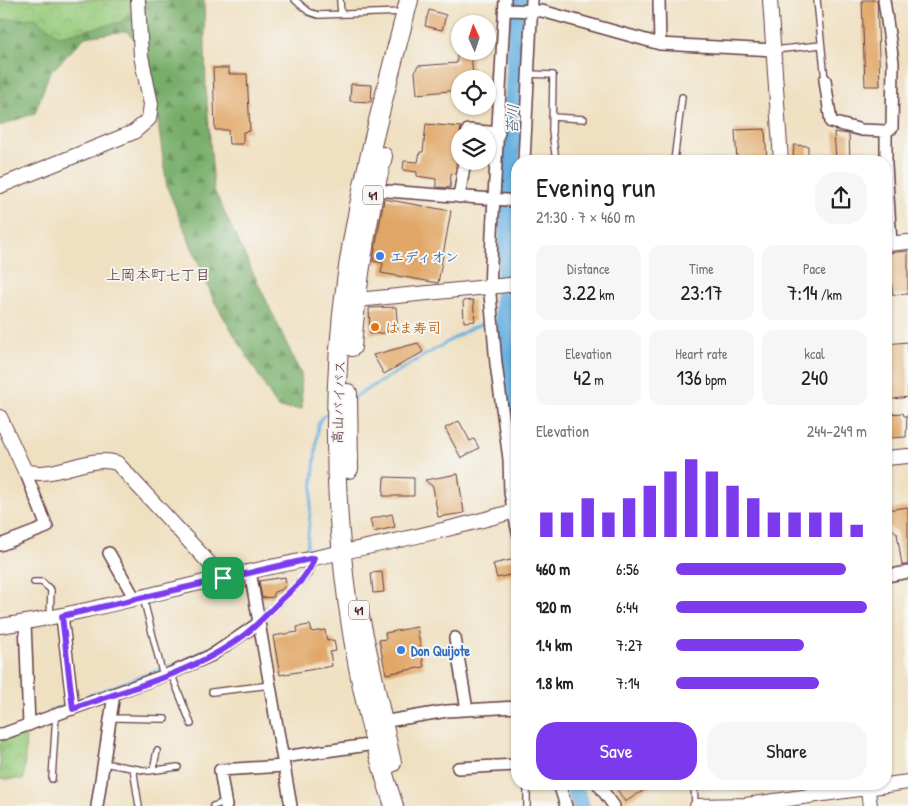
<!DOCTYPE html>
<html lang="en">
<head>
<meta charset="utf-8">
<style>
	:root { --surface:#fff; --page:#f6f6f6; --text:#202124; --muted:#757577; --accent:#7c3aed }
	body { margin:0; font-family:"Patrick Hand","Klee One",sans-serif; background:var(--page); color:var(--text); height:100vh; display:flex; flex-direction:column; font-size:19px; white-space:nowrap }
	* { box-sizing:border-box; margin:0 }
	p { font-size:16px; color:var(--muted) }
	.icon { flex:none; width:28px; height:28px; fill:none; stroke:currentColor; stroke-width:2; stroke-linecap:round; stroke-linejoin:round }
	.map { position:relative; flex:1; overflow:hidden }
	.drawer { position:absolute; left:511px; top:155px; width:381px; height:635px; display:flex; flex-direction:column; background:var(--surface); border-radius:20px; box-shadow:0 1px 4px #0004 }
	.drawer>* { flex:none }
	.needle { width:32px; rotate:357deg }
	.buttons { position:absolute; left:451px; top:15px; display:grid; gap:10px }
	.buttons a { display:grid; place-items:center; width:45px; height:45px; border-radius:50%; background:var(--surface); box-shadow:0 1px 4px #0004; font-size:25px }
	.pin { position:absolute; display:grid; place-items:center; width:42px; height:42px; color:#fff; margin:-21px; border-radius:10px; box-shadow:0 2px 8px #0006 }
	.round { display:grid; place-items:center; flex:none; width:52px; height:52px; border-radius:20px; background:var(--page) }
	.overview { display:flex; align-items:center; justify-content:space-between; height:85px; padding:0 25px }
	h1 { font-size:28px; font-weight:600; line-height:38px }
	.figures { display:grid; grid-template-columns:repeat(3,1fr); gap:8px; height:85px; padding:5px 25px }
	.figures div { display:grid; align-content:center; border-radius:12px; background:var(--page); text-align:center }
	.figures b { font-size:21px; font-weight:600 }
	.figures small { font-size:14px; font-weight:400 }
	.figures p { font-size:14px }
	.chart { height:140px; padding:10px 25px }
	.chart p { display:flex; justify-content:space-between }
	.chart svg { width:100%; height:90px; margin-top:5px; stroke:var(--accent); stroke-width:6 }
	.button { display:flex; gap:10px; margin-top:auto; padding:10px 25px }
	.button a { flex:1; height:58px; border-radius:20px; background:var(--accent); color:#fff; font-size:20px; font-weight:600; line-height:58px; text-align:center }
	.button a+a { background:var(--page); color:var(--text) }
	ul { padding:0 25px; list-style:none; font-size:16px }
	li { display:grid; grid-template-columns:80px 60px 1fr; align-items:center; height:38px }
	li i { height:12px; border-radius:6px; background:var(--accent) }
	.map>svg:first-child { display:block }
	.forest { fill:url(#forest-firs); stroke:#61664a }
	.park { fill:url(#park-crowns); stroke:#707452 }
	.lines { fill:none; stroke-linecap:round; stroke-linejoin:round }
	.stream { stroke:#68b1e0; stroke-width:3 }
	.river { stroke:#68b1e0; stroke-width:18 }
	.building { fill:#e1a768 }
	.service-casing { stroke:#633c42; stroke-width:8 }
	.minor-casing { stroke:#633c42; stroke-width:14 }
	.tertiary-casing { stroke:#633c42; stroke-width:16 }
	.trunk-casing { stroke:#633c42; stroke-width:20 }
	.service { stroke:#fff; stroke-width:5.5 }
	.minor { stroke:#fff; stroke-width:11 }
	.tertiary { stroke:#fff; stroke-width:14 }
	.trunk { stroke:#fff; stroke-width:18 }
	.route-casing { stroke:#fff; stroke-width:10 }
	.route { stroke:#7c3aed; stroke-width:6 }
	.shop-dot { fill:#3f7fe0; stroke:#f6f6f2; stroke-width:2 }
	.food-dot { fill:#e8710a; stroke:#f6f6f2; stroke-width:2 }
	.labels { text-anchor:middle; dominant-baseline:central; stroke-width:4; stroke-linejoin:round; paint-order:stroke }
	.shield { fill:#f6f6f2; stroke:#7e6067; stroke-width:1 }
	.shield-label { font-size:12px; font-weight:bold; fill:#4a1f2b }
	.shop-label { font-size:14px; font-weight:bold; fill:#366cbe; stroke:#f6f6f2; text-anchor:start }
	.food-label { font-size:14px; font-weight:bold; fill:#c56008; stroke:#f6f6f2; text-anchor:start }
	.street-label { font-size:14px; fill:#4a1f2b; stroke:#f6f6f2 }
	.water-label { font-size:15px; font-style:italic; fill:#54526a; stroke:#f6f6f2 }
	.neighbourhood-label { font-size:15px; fill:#4a1f2b; stroke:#f6f6f2 }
</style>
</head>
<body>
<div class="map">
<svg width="908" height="806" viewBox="0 0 908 806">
	<defs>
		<pattern id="forest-firs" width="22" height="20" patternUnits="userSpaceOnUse" patternTransform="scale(1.25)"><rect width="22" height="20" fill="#78ae6a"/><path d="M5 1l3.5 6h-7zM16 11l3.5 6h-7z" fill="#648d57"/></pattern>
		<pattern id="park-crowns" width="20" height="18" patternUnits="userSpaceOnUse" patternTransform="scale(1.25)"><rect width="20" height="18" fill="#96ca7a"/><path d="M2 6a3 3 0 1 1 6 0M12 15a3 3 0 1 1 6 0" fill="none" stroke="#83ad6a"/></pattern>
	</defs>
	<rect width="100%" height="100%" fill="#f6f6f2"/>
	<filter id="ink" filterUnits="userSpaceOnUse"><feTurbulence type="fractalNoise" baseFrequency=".02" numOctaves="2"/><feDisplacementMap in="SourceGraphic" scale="10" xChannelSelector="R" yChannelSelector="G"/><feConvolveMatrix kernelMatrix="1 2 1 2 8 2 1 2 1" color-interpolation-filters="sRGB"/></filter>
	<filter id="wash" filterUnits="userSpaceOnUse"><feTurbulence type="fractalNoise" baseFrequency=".0096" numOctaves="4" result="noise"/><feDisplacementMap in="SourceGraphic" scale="20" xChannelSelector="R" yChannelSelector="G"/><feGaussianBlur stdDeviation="1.12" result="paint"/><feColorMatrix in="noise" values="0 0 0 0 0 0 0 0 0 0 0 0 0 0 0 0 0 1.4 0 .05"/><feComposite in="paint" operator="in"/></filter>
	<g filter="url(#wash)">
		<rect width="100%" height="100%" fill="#efe0c1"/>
		<path class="forest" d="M0,0h204l2,90 8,100 87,184 1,35 -24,-1 -64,-107 -47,-114 -19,-136 -22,-20 -41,6 -36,37 -14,39 -35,13z"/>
		<path class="park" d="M0,0h132l1,9 -12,13 -62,14 -24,-18 -35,2z
			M26,730l-2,49h-24v-35l4,-6z"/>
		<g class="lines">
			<path class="stream" d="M495,322h8
				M353,398l118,-70 18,-6
				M306,557l12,-132 4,-8 9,-5
				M261,612l44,-40 1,-9
				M232,635l22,-17
				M75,701l116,-43 33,-18
				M50,711l20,-7"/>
			<path class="river" d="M518,417c-8,-48 -20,-97 -12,-145l12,-272
				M573,784l8,22"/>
		</g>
		<g id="blocks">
			<path class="building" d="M862,0h15l3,86h-15z
				M429,10l17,5 -4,15 -17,-4z
				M457,51h14l2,28h-13v11l-43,4 -2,-23 3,-5 39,-3z
				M213,68h16v6h18l3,57 -7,1v12h-14l-1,-14h-13z
				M351,84l21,1 -1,17 -21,-1z
				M426,124l35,3 -6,47 -4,-1 -1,15 -14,-1v-8l-19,-3v-4l-14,-2 1,-9 14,1 2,-10h3z
				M765,129l2,32h-30l-2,-31z
				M834,132l15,2 1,27 -14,-1z
				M794,145l14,1v15h-9v-4h-6z
				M384,199l67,12 -13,72 -57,-10 2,-10 -10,-2z
				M908,251v43l-15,1 -5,-42z
				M473,300l2,21 -11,1 -1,-21z
				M396,307l2,25 -28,2 -1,-26z
				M908,342v55l-22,3v-56z
				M418,343l5,9 -39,22 -11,-19z
				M903,413l1,3h3l-1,21 -16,1 -2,-24z
				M459,421l11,20 4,-2 5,9 -18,10 -16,-30z
				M458,474l6,39 -26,4 -5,-30 -8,-7z
				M384,477l30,1v18h-31z
				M908,507v58h-6l-5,-32 -11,-9v-14z
				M392,514l3,13 -22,5 -3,-13z
				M515,559l3,14 -21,5 -4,-14z
				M382,572l2,20 -11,1 -2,-20z
				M285,577l1,8 -5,5 -7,2v5l-12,1 -3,-17z
				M310,625l2,7 13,-2 2,11 7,-1 2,11 -6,1 2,14 -52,9 -7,-39 25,-4 -1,-5z
				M417,627l7,40 -38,7 -7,-34 7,-1 -1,-6z
				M614,784h40l-29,18z"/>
		</g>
	</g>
	<g filter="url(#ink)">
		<use href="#blocks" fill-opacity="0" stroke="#633c42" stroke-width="1"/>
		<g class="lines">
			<g class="service-casing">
				<path id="service" d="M295,0l14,12 9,3 85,-3
					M340,0l1,14
					M817,0l8,80
					M774,50l47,-5
					M529,74l24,1 -1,56 4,30
					M552,117l32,2
					M674,161l8,-64
					M34,582h8l9,8 -1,28
					M143,597l20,79
					M260,622l50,-50 3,-13
					M171,673l20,51
					M212,692l58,-7
					M110,715l5,3 50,1
					M103,763l46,8 29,-4
					M133,768l6,38
					M153,770l4,-19
					M52,779l4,-64
					M527,784v22
					M694,784l1,22
					M213,806l12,-4"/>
			</g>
			<g class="minor-casing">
				<path id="minor" d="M505,0l-13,233 -2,61 6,70 13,95 1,34 8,40
					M659,0l1,44
					M884,0l9,62 -1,66 -6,3v30
					M505,10l37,1 118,33 114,6
					M825,80l6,42 31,8 24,1
					M468,134v-4l31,3
					M524,161l8,-161
					M886,165l5,78
					M374,190l144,11
					M459,197l6,-36
					M0,545l47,-18 -22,-56
					M109,553l26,46
					M250,571l41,235
					M886,576l22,-4
					M62,616l11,93
					M25,622l4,103
					M455,638l12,72
					M382,722l65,-11 71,-4
					M0,735l171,-62 41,-18 47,-32
					M283,757l85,-12
					M458,768l60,-3
					M559,784l7,22
					M598,784l16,22
					M97,806l17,-112
					M226,806l-6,-36 64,-4"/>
			</g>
			<g class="tertiary-casing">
				<path id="tertiary" d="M770,0l11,161
					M0,186l134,-54 15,-13 2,-15 -10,-48 -3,-56
					M886,244l22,-2
					M347,301l171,-17
					M0,417l25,54c32,9 61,-17 92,-8l106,115
					M886,458l22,-2
					M0,626c85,-12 168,-37 252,-55 88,-19 178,-35 266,-61
					M867,784l3,22
					M697,806l49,-1 162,-23"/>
			</g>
			<g class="trunk-casing">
				<path id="trunk" d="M352,347c5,-65 15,-128 31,-191
					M348,393l1,76
					M360,617l32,146
					M394,806c-54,-162 -71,-356 -48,-525 13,-95 39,-188 63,-281"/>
			</g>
			<use href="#service" class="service"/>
			<use href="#minor" class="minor"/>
			<use href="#tertiary" class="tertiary"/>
			<use href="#trunk" class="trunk"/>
		</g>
	</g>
	<g class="lines" filter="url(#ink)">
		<g class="route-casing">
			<path id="route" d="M314,558c-6,19 -19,29 -33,42 -15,15 -29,31 -48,43 -45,31 -109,47 -160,66l-11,-93z"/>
		</g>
		<use href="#route" class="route"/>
	</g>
	<g class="shop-dot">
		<circle cx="380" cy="256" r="5"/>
		<circle cx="401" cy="650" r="5"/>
	</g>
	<circle class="food-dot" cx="375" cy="327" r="5"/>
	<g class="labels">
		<g class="shield">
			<rect x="363" y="185.5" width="20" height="19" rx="4"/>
			<rect x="349" y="600.5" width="20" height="19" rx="4"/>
		</g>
		<g class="shield-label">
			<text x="373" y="195">41</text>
			<text x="359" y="610">41</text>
		</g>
		<g class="shop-label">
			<text x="390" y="256">エディオン</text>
			<text x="411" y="650">Don Quijote</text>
		</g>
		<g class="food-label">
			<text x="385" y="327">はま寿司</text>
		</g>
		<g class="street-label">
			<text transform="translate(338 402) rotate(-88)">高山バイパス</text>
		</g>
		<g class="water-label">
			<text transform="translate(512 119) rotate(-87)">苔川</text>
		</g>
		<g class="neighbourhood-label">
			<text x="158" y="274">上岡本町七丁目</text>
		</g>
	</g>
</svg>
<div class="buttons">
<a><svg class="needle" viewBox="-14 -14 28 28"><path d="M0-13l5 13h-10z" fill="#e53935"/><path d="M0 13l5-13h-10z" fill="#757577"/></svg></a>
<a><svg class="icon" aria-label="locate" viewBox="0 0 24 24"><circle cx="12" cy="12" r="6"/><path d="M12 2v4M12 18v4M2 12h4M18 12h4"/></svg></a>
<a><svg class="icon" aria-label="layers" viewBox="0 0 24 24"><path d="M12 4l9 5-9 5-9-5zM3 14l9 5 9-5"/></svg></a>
</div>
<div class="pin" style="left:223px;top:578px;background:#1e9e55"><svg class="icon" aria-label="arrive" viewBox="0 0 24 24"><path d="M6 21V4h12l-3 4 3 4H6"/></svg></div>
<section class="drawer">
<div class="overview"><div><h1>Evening run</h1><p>21:30 · 7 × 460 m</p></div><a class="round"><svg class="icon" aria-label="share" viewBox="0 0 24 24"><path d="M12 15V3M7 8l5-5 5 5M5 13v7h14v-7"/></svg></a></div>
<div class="figures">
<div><p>Distance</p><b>3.22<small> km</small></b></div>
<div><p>Time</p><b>23:17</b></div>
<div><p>Pace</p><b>7:14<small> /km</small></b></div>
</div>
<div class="figures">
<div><p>Elevation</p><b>42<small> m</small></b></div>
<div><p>Heart rate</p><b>136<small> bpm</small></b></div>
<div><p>kcal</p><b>240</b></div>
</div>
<div class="chart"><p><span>Elevation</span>244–249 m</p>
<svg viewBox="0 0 160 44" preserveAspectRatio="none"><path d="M5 44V32M15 44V32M25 44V25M35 44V32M45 44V25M55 44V19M65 44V12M75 44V6M85 44V12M95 44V19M105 44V25M115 44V32M125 44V32M135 44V32M145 44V32M155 44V38"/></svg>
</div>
<ul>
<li><b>460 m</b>6:56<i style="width:89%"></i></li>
<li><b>920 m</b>6:44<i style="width:100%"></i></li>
<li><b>1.4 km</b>7:27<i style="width:67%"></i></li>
<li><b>1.8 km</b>7:14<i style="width:75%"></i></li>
</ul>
<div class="button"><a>Save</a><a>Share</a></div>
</section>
</div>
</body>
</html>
